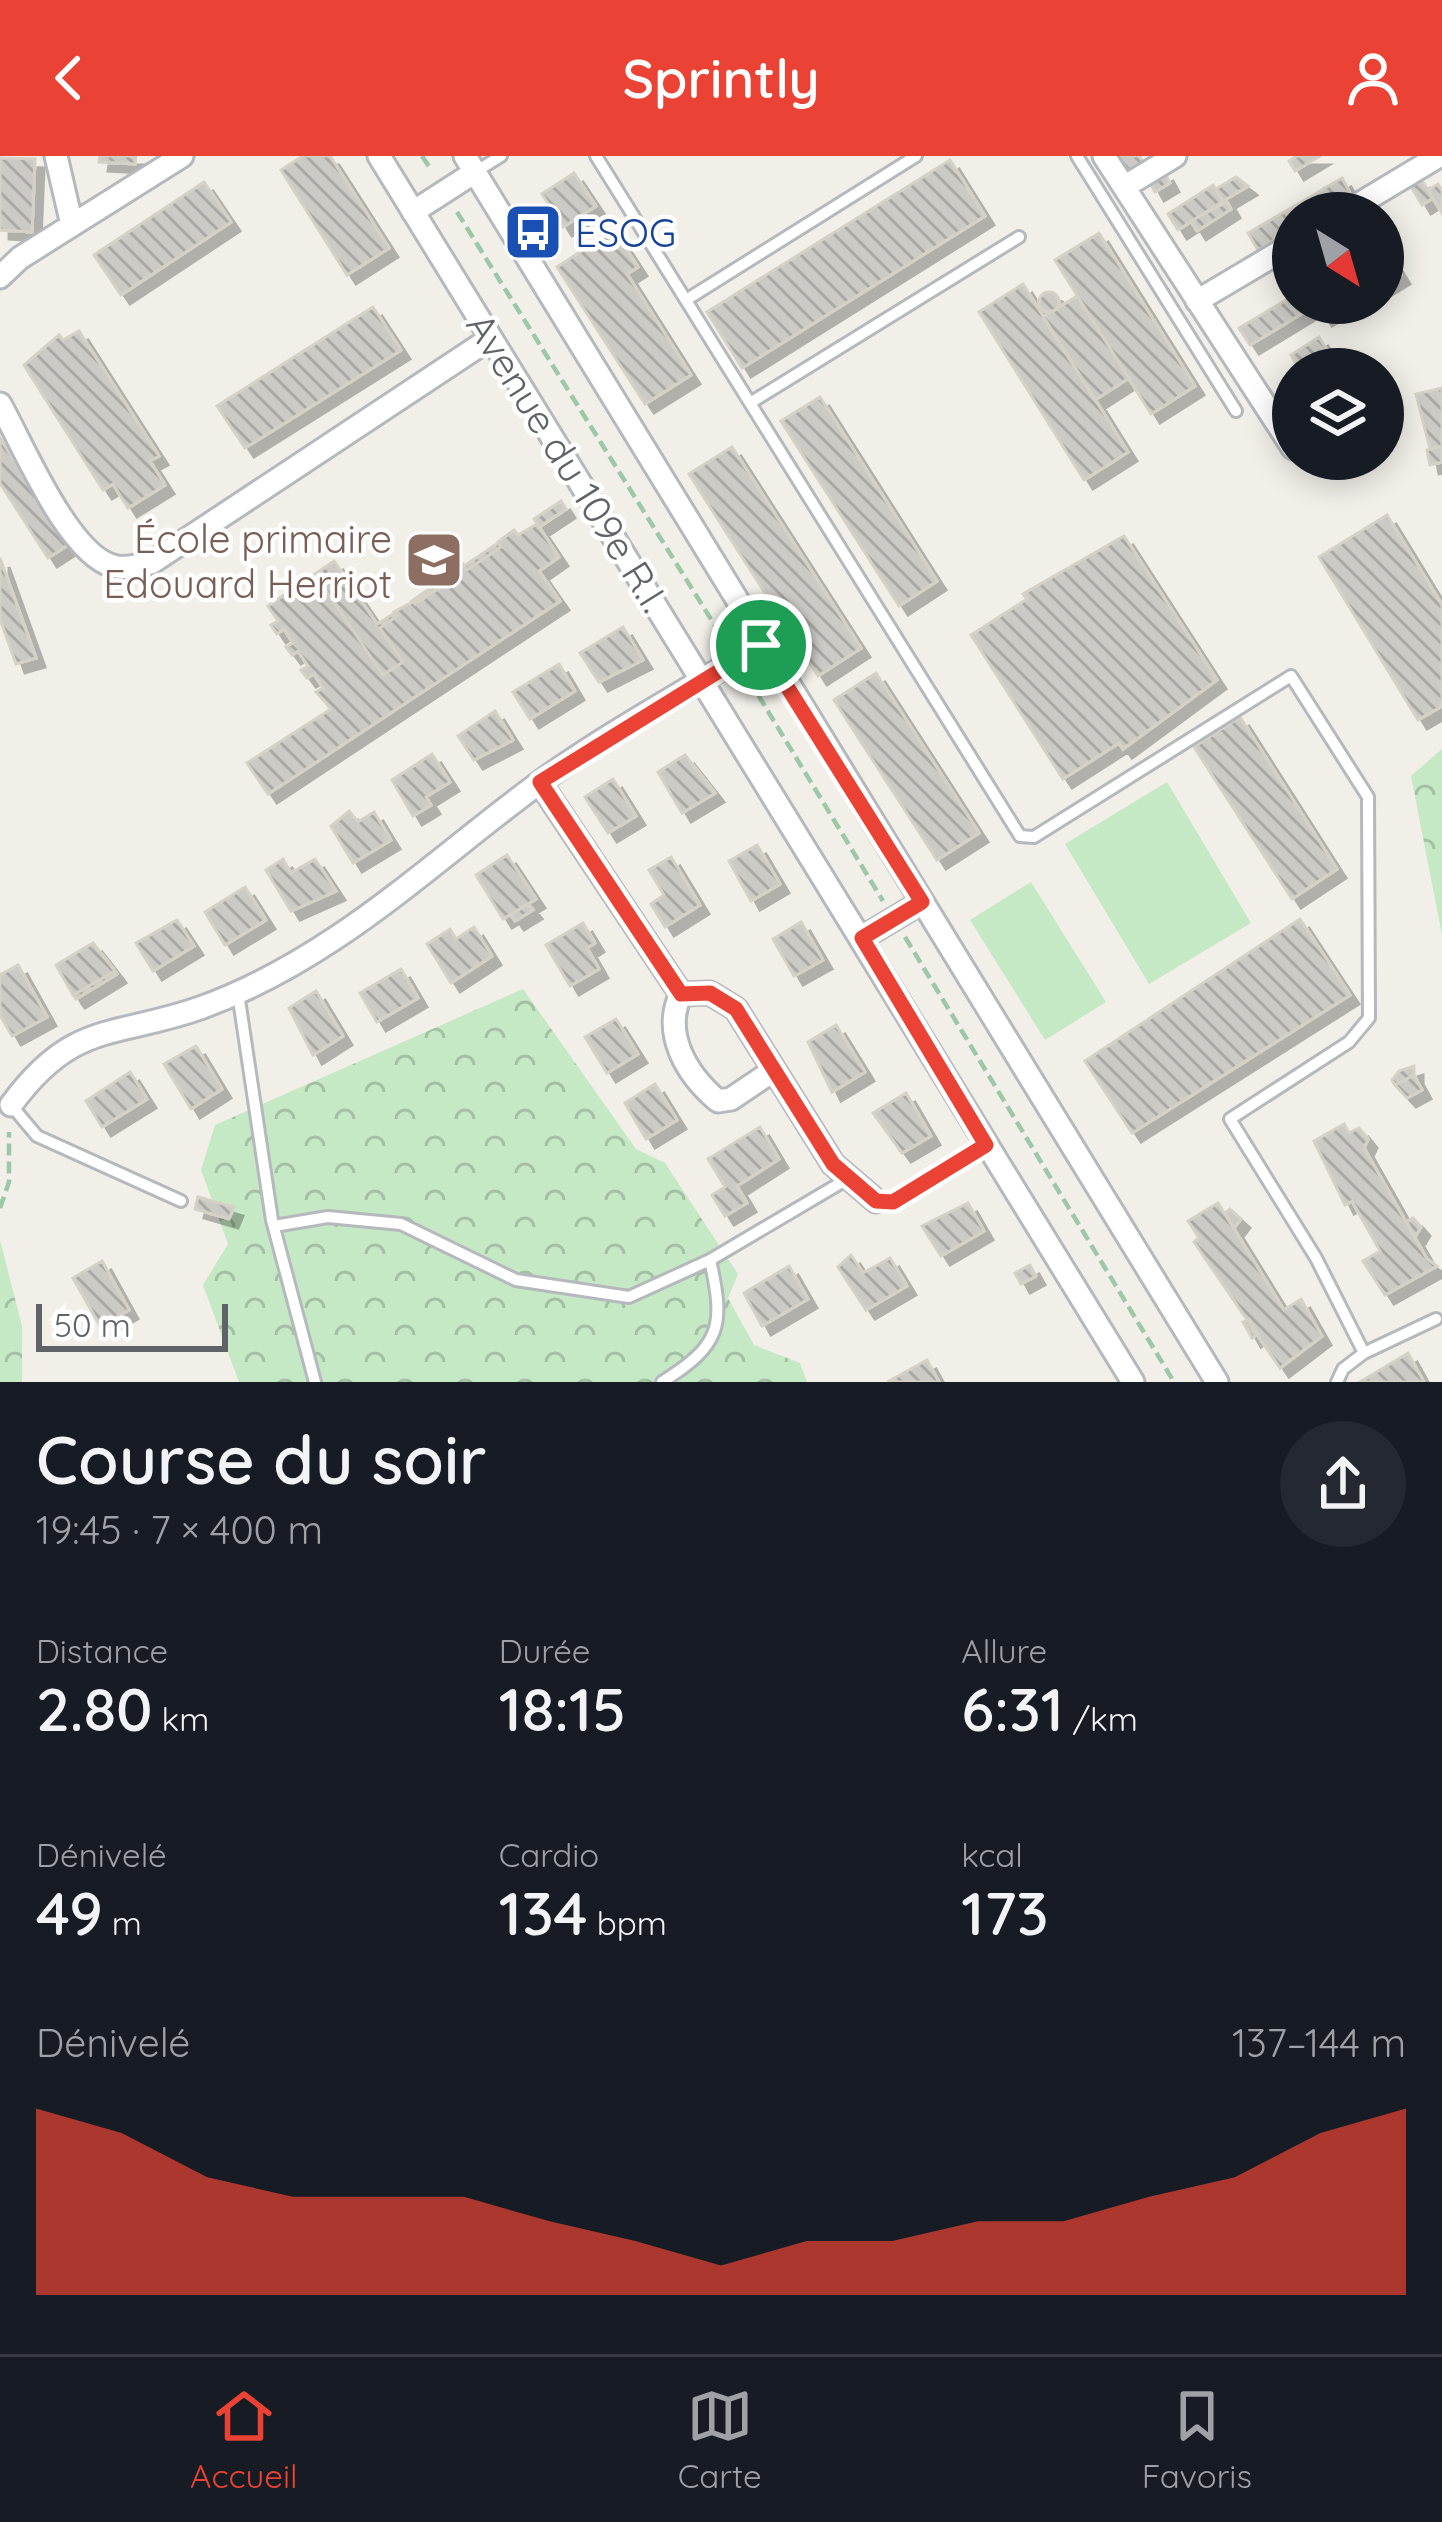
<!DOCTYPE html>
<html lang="fr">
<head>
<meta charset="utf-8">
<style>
	:root { --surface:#171b24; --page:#242831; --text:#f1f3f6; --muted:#9ea1a6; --line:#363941; --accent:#ea4335 }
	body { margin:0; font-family:Quicksand,sans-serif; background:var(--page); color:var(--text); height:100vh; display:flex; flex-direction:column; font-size:45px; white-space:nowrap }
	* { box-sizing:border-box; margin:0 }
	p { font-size:39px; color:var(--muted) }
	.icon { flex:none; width:66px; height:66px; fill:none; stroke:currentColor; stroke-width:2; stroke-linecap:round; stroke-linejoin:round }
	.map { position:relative; height:1226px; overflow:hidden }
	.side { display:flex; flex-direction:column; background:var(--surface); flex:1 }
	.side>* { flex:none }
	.needle { width:78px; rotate:143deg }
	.controls { position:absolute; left:1272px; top:36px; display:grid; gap:24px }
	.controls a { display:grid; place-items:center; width:132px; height:132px; border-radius:50%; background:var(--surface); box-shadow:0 6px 30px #0003; font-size:60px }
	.scale { position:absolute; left:36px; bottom:30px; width:192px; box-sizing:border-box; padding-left:12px; border:6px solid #5f6368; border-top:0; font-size:33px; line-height:42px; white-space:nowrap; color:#5f6368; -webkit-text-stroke:9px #fff; paint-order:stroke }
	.pin { position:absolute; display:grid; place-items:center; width:102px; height:102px; color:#fff; margin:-51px; border:6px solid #fff; border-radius:50%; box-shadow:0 3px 12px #0007 }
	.round { display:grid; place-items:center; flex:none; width:126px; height:126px; border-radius:63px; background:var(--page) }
	.headline { display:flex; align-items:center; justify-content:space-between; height:204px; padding:0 36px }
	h1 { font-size:66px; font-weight:600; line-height:90px }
	.metrics { display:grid; grid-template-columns:repeat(3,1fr); gap:18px; height:204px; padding:12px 36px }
	.metrics div { display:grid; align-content:center }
	.metrics b { font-size:60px; font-weight:600 }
	.metrics small { font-size:33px; font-weight:400 }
	.metrics p { font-size:33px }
	.chart { height:336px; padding:24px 36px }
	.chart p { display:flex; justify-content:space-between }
	.chart svg { width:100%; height:216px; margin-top:12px; fill:var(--accent); opacity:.7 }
	header { display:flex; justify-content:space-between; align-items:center; height:156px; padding:0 36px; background:var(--accent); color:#fff; font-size:54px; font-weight:600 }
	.menu { display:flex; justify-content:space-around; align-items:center; height:168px; border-top:3px solid var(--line); background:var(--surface); font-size:33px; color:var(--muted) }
	.menu a { display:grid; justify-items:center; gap:6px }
	.menu .active { color:var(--accent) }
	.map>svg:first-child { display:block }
	.forest { fill:url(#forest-crowns) }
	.pitch { fill:#c5e8c5 }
	.building { fill:url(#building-back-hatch); stroke:#d6d1c6; stroke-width:3; filter:url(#shadow) }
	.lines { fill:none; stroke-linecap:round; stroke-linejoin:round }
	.service-casing { stroke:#b5b8bc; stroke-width:16 }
	.minor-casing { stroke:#b5b8bc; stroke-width:27 }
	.path { stroke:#9cc7a9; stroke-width:4.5; stroke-dasharray:12 6; stroke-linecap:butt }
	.service { stroke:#fff; stroke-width:10 }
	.minor { stroke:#fff; stroke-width:21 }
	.route-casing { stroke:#fff; stroke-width:24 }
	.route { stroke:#ea4335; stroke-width:15 }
	.labels { text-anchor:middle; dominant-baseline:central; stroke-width:9; stroke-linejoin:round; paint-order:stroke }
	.transit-label { font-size:39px; fill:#164399; stroke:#fff; text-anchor:start }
	.street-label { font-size:39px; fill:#5f6368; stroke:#fff }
	.education-label { font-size:39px; fill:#785e54; stroke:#fff; text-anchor:end }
</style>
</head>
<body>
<header><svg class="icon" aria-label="back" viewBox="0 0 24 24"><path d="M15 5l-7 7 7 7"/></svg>Sprintly<svg class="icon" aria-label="person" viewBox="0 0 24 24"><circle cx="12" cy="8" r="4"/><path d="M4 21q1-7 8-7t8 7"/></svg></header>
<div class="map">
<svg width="1442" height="1226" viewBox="0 0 1442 1226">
	<defs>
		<pattern id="forest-crowns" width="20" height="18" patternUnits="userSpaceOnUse" patternTransform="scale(3)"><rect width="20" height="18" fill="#c5e8c5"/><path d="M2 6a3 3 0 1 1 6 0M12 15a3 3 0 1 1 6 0" fill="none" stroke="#a3c0a4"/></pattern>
		<pattern id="building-back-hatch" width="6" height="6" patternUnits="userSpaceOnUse" patternTransform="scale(3)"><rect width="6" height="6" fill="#cccac5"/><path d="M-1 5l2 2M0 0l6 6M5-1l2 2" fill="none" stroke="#a9a8a4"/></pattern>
		<filter id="shadow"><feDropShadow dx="9" dy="9" stdDeviation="0" flood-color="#0004"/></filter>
	</defs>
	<rect width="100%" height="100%" fill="#f1efe8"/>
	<path class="forest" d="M1442,593v186l-31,-159z
		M523,833l113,160 29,14 73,111 -10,24 26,47 46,18 7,19h-568l-36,-97 25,-41 -27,-74 14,-45z
		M0,1084l22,86v56h-22z"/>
	<path class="pitch" d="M1167,626l84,141 -102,61 -84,-140z
		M1031,726l75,120 -61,38 -75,-120z"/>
	<path class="building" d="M100,0h36l-1,8 -36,-2z
		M303,0h27l59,92 -42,27 -66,-105z
		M1115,0h24l4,6 -18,11z
		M1297,0h23l-25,15 -6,-10z
		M0,2l35,1 -3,73 -32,-2z
		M950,4l35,56 -243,152 -35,-56z
		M1164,16l6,11 -15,9 -6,-11z
		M574,17l22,33 -33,21 -21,-33z
		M1236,21l12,9 -25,15 -7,-12z
		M1342,22l9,17 -31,18 -10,-16z
		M1421,23l12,19 -11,7 -12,-20z
		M204,26l27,40 -110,73 -27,-40z
		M1438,28l4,7v22l-14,-23z
		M1213,29l10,16 -45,29 -10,-16z
		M1310,41l10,16h-27v16l-35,21 -10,-17z
		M1227,46l4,7 -34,22 -6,-10z
		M614,74l24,37 -11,7 64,101 -46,29 -88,-137z
		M1099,77l96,153 -44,28 -96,-154z
		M1383,90l18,29 -18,11z
		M1023,128l105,168 -44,28 -105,-168z
		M1039 146a10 10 0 1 1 20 0a10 10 0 1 1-20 0Z
		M1077,140l52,82 -34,22 -52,-83z
		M1293,140v7h8l5,8 -56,34 -11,-17z
		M1336,147l3,5 -16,9 -7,-12z
		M373,151l28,43 -156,98 -28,-42z
		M79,175l80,125 -9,5 15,24 -37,23 -15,-24 -10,6 -79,-125 35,-30 4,5z
		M1319,181l19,32h-39l-8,-14z
		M1442,232v58l-12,3 -14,-55z
		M820,241l117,184 -38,25 -118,-185z
		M0,282l68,107 -20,13 -48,-75z
		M1442,290v16l-12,3 -3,-15z
		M732,291l129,201 -43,28 -129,-202z
		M561,345l5,8 -27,18 -5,-8z
		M1387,359l55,90v101l-24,14 -99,-163z
		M537,368l22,33 -20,14 21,30 -292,193 -21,-31 84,-54 -15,-17 7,-4 -9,-14 -7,4 -6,-8 7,-4 -10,-15 -6,4 -6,-8 7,-4 -9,-14 -7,5 -6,-9 7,-4 -10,-15 47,-32 68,101 20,-13 -23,-34 17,-12 -3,-4 55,-30 -4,-6 18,-12 4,6 34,-23 -3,-5 16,-12 4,5z
		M1124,380l93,144 -94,69 -4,-6 -56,36 -92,-144 56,-36 -4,-5z
		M498,387l3,4 -34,23 -3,-4z
		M0,402l36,100 -20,6 -16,-45z
		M334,405l43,63 18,-11 2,3 -17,12 23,34 -20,13 -68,-101z
		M446,421l3,5 -34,22 -3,-3z
		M623,471l20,33 -44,22 -19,-29z
		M559,508l16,27 -45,28 -17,-27z
		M876,517l103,160 -42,27 -103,-160z
		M495,555l18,29 -39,20 -16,-24z
		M1240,561l97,152 -45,30 -98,-152z
		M432,598l18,28 -24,15 5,8 -18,11 -21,-36z
		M685,599l30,38 -33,20 -24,-41z
		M613,623l23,37 -28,17 -23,-36z
		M349,655l9,11 16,-10 17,28 -38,23 -22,-37z
		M757,689l23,39 -29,17 -22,-40z
		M507,699l29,44 -33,20 -27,-44z
		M671,701l29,48 -35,22 -14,-23 13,-9 -15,-25z
		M283,703l8,14 24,-14 21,32 -45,20 -25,-41z
		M245,731l21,33 -41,25 -20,-33z
		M528,748l5,6 -18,11 -4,-6z
		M1300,763l50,76 -218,138 -47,-72z
		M177,764l17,26 -41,25 -17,-28z
		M801,766l22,38 -29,16 -21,-37z
		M583,767l12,20 -8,5 12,21 -29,17 -24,-41z
		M474,771l18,29 -41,27 -24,-39 23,-15 6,10z
		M93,787l22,28 -42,24 -17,-30z
		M18,809l29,52 -35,19 -12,-21v-40z
		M401,813l17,29 -41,24 -17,-29z
		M115,815l2,3 -41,25 -3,-4z
		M316,835l27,45 -30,19 -24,-47z
		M616,863l22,35 -31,19 -22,-36z
		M836,869l29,47 -33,20 -24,-50z
		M196,890l26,43 -31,20 -27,-45z
		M1414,910v9l-19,10 -3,-5 7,-9z
		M130,916l17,27 -45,28 -16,-26z
		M1414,919l8,15 -15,8 -12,-13z
		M655,928l22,36 -31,19 -21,-36z
		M906,937l25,43 -29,17 -29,-40z
		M1344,968l5,9 10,-5 9,11 -4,9 63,111 10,7 -52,29 -22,-34 17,-10 -28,-50 -7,4 -31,-64z
		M760,971l19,32 -42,27 10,17 -22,13 -13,-21 13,-8 -17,-28z
		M198,1041l36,10 -5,12 -34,-10z
		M968,1047l16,28 -43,25 -19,-30z
		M1218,1047l66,107 17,-11 21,37 -42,32 -86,-126 5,-4 -11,-17z
		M1230,1053l11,10 -7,9 -9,-15z
		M1413,1062l8,9 -6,10 -8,-15z
		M851,1099l12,18 27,-15 17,28 -41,24 -28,-43z
		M102,1105l27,49 -29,16 -27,-48z
		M1030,1109l6,11 -15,8 -6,-11z
		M789,1110l19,33 -46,27 -18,-33z
		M1249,1163l9,15 -6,4 -9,-16z
		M1408,1197l16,29h-64z
		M927,1204l12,22h-49l-1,-1z"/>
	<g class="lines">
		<g class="service-casing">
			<path id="service" d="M596,0l424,680 14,1 257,-161 77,121 1,221 -20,24 -119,77 86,139 48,95 -21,16 -6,13
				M1077,0l159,255
				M475,16l26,-16
				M686,144l230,-144
				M750,247l269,-166
				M238,837l34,227 43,162
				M11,949l26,31 144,65
				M274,1070l54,-9 73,7 115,56 113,17 81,-37c15,66 11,85 -48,122
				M710,1104l139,-82
				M1364,1197l72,-34"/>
		</g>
		<g class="minor-casing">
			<path id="minor" d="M56,0l16,69
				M379,0l754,1226
				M465,0l752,1226
				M1104,0l189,292
				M1124,31l51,-31
				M413,56l62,-40
				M1344,57l95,-57
				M0,121l20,-19 162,-102
				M1197,145l96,-57
				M0,248c23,41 68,150 113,162 11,4 26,-1 38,-3l340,-225
				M540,627l141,211 29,-1 26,16 97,155 43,37
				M862,782l60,-36
				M681,838c-19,39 5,80 37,107l13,-2 43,-29
				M11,949c62,-85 104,-67 189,-97 131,-47 226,-141 335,-222 71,-52 151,-95 226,-141"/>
		</g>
		<path class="path" d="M422,0l10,15
			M457,56l267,428
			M749,524l134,221
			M905,781l269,445
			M899,1042l67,-41
			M0,1052l9,-26v-50"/>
		<use href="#service" class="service"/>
		<use href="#minor" class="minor"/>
	</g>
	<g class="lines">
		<g class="route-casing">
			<path id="route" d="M761,489l161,257 -60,36 124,207 -93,57 -17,-1 -43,-37 -97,-155 -26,-16 -29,1 -141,-212z"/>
		</g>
		<use href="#route" class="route"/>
	</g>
	<defs>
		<g id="bus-square" transform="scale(3)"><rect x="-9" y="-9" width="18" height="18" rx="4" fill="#1a4fb4" stroke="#fff"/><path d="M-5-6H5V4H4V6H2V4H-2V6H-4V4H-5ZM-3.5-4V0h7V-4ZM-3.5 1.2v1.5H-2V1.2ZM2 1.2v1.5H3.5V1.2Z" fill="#fff"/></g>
		<g id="school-square" transform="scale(3)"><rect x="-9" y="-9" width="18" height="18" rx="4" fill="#8d6e63" stroke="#fff"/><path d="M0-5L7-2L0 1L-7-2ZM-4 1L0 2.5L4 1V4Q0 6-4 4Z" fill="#fff"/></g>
	</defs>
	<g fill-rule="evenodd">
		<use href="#bus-square" x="533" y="76"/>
		<use href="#school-square" x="434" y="404"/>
	</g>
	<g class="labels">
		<g class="transit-label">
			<text x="575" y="76">ESOG</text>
		</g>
		<g class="street-label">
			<text transform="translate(568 306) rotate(58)">Avenue du 109e R.I.</text>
		</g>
		<g class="education-label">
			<text x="392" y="382">École primaire<tspan x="392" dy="45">Edouard Herriot</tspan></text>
		</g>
	</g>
</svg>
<div class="controls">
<a><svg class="needle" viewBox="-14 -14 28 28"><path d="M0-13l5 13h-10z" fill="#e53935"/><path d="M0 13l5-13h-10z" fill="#9ea1a6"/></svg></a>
<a><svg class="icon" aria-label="layers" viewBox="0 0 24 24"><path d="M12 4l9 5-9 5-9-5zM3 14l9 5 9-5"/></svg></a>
</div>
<div class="scale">50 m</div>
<div class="pin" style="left:761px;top:489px;background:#1e9e55"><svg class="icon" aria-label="arrive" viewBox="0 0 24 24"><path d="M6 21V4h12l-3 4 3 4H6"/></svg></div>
</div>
<section class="side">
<div class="headline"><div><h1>Course du soir</h1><p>19:45 · 7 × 400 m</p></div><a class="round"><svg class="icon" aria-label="share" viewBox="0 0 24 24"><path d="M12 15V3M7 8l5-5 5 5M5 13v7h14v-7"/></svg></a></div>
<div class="metrics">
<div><p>Distance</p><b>2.80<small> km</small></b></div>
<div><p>Durée</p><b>18:15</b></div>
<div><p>Allure</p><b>6:31<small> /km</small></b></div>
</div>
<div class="metrics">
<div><p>Dénivelé</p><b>49<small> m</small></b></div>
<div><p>Cardio</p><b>134<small> bpm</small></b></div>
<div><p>kcal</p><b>173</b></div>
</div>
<div class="chart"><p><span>Dénivelé</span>137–144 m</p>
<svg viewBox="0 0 160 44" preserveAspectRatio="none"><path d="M0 44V6L10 11L20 20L30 24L40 24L50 24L60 29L70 33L80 38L90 33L100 33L110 29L120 29L130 24L140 20L150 11L160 6V44z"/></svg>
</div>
</section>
<nav class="menu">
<a class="active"><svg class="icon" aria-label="home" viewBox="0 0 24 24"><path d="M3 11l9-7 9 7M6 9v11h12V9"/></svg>Accueil</a>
<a><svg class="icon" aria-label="map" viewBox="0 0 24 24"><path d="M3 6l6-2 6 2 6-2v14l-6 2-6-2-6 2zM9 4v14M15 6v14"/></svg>Carte</a>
<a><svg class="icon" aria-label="saved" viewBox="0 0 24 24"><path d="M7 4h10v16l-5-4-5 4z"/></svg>Favoris</a>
</nav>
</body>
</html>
